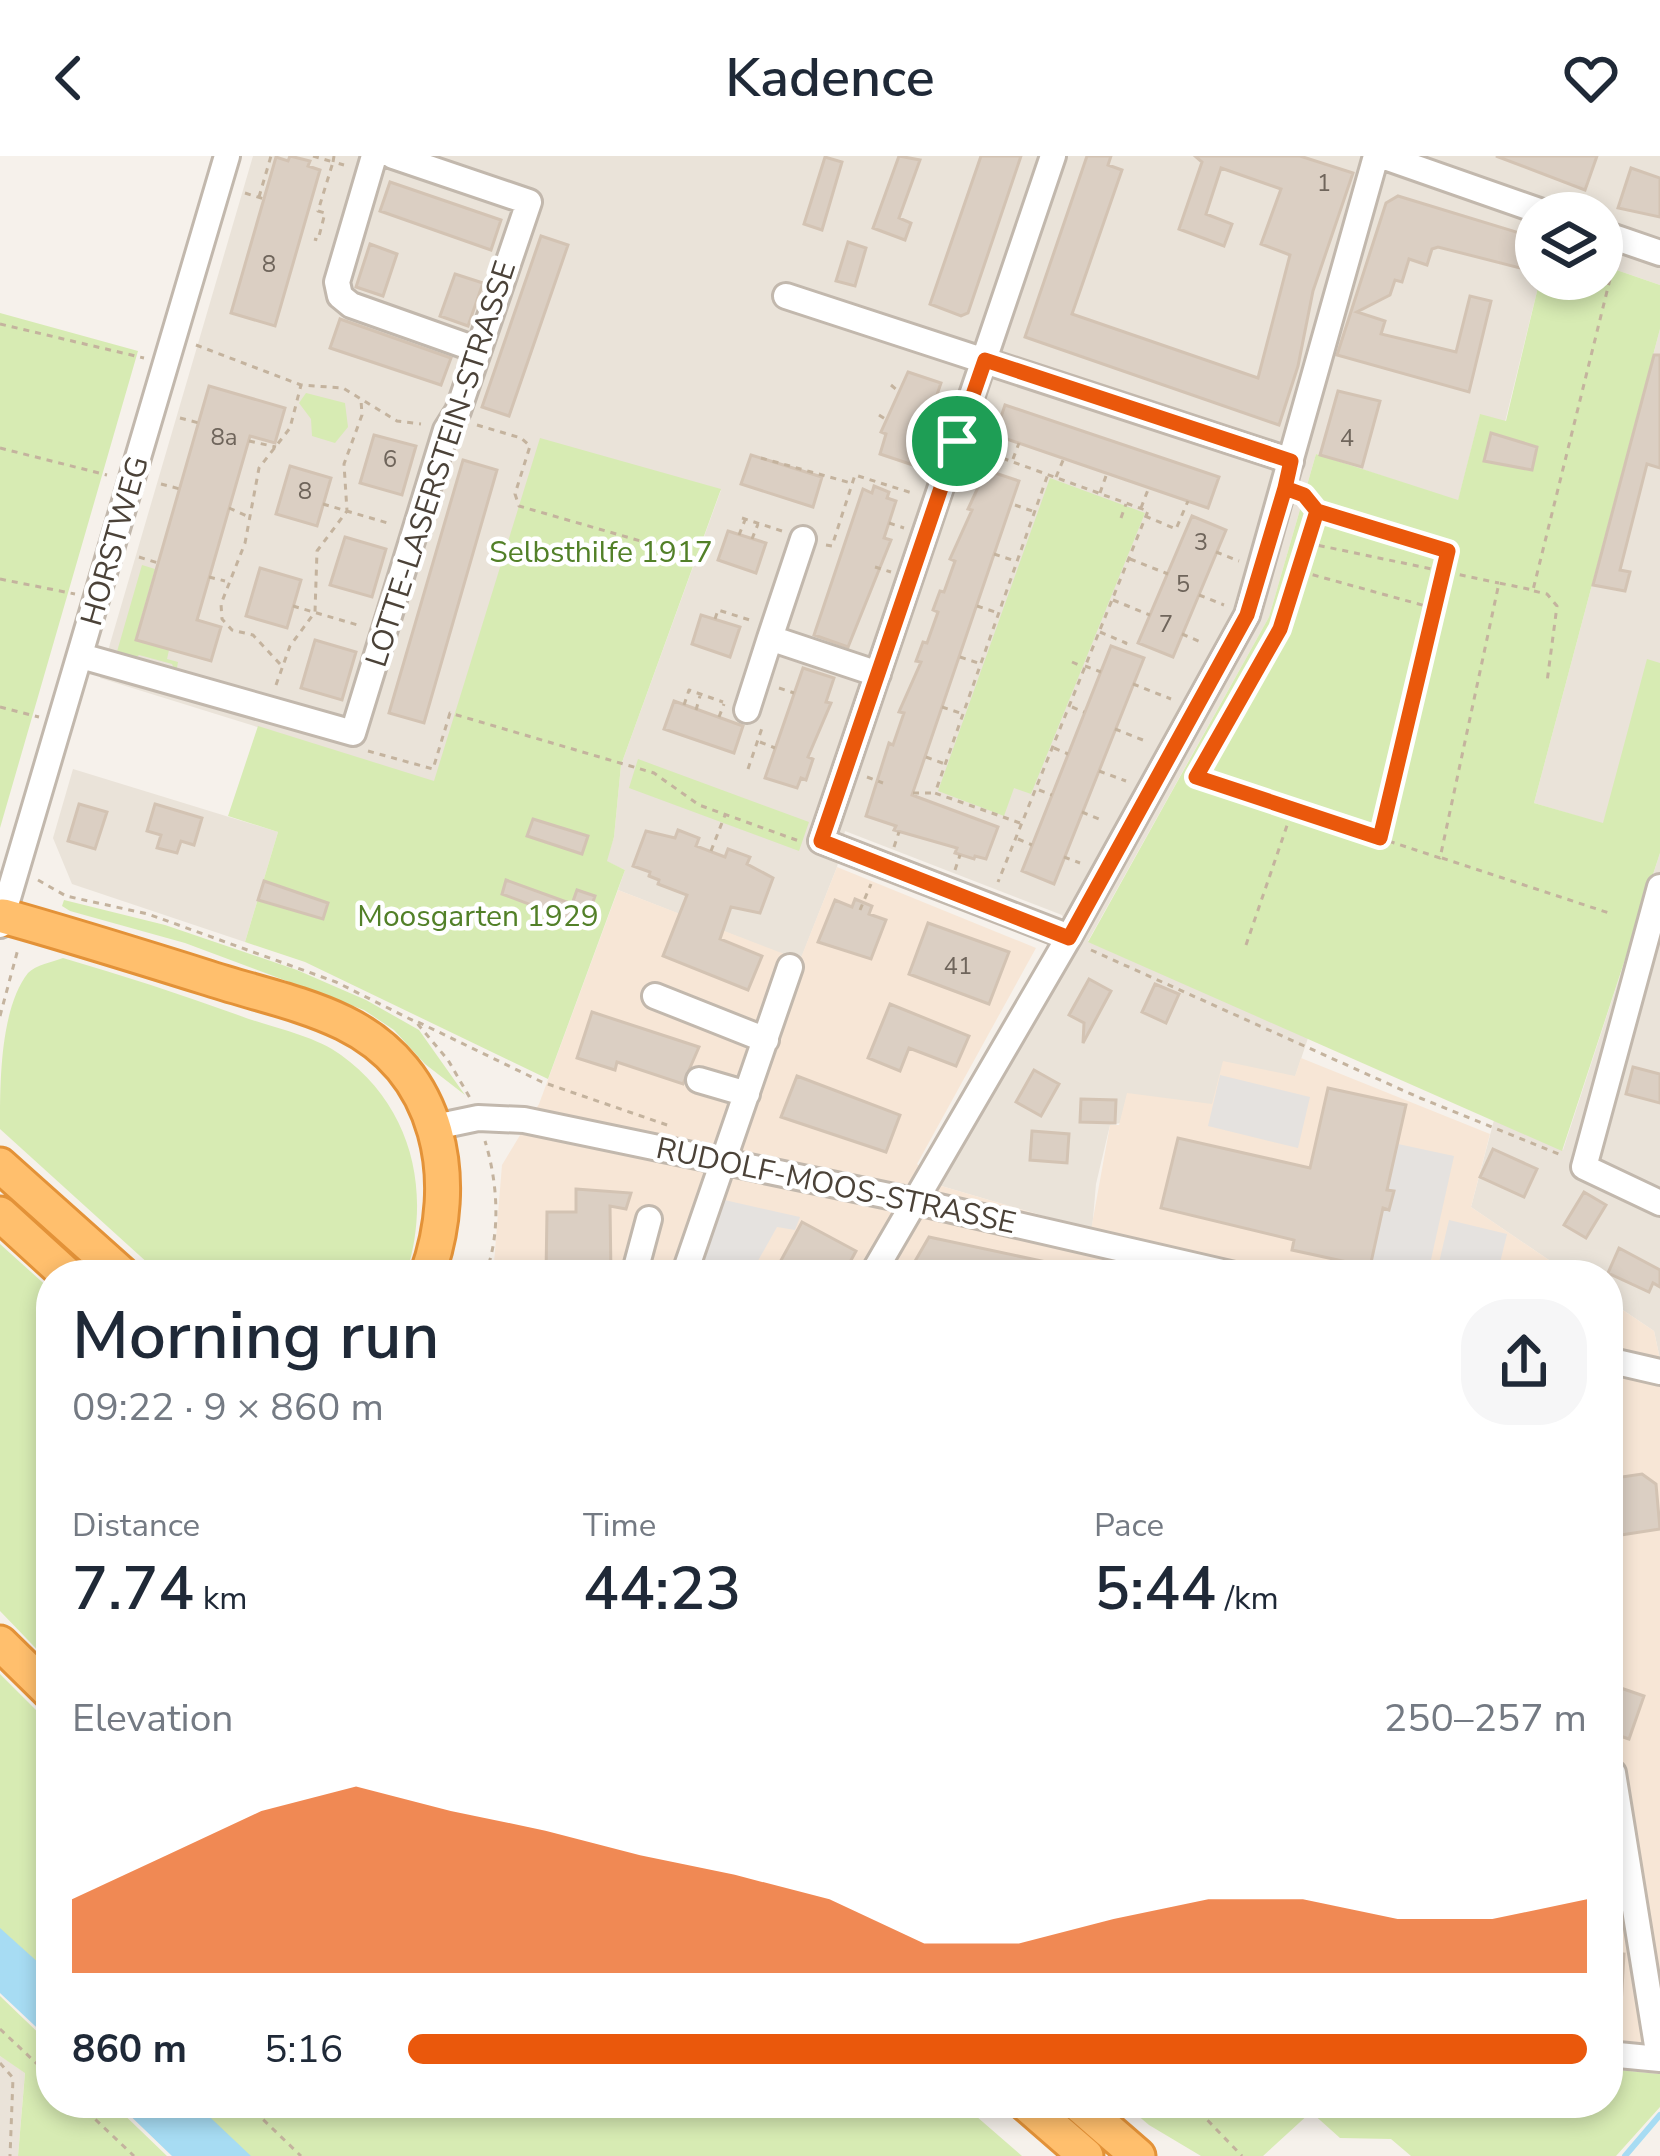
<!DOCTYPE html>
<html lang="en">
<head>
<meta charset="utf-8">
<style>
	:root { --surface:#fff; --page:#f6f6f7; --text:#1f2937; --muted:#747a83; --accent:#ea580c }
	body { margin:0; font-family:"Nunito Sans",sans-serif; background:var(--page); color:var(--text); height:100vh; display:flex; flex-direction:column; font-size:45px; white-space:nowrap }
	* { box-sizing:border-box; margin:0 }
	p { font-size:39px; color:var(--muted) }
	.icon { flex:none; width:66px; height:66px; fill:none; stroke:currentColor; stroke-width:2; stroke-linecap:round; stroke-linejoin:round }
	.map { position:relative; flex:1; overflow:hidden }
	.side { position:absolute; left:36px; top:1104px; width:1587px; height:858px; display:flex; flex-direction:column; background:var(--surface); border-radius:48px; box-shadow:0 6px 18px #0003 }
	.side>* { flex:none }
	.fabs { position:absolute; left:1515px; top:36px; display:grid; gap:24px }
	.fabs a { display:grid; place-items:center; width:108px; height:108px; border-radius:50%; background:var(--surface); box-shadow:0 6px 18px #0003; font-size:60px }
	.pin { position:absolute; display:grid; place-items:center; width:102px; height:102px; color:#fff; margin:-51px; border:6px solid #fff; border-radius:50%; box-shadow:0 3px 12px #0007 }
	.round { display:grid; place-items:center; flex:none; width:126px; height:126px; border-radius:48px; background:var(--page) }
	.summary { display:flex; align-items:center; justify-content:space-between; height:204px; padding:0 36px }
	h1 { font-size:66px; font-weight:600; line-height:90px }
	.figures { display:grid; grid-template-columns:repeat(3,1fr); gap:18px; height:204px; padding:12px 36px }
	.figures div { display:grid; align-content:center }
	.figures b { font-size:60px; font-weight:600 }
	.figures small { font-size:33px; font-weight:400 }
	.figures p { font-size:33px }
	.chart { height:336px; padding:24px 36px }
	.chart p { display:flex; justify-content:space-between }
	.chart svg { width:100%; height:216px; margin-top:12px; fill:var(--accent); opacity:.7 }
	ul { padding:0 36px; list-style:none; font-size:39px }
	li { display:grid; grid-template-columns:192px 144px 1fr; align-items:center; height:90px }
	li i { height:30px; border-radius:15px; background:var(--accent) }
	header { display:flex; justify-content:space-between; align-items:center; height:156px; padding:0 36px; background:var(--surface); font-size:54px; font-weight:600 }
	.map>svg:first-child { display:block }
	.residential { fill:#eae3d9 }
	.commercial { fill:#f7e6d6 }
	.green { fill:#d7ebb3 }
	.parking { fill:#e5e2df }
	.water { fill:#a7dcf3 }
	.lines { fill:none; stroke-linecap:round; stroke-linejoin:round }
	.stream { stroke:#a7dcf3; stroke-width:6 }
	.building { fill:#dbcfc3; stroke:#d3c3b3; stroke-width:3 }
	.minor-casing { stroke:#c2b8ad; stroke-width:30 }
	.highway-casing { stroke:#e39238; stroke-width:39 }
	.path { stroke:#c4b39e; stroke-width:3; stroke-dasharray:6 6; stroke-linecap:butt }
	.minor { stroke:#fff; stroke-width:24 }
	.highway { stroke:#ffbf6d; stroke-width:33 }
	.route-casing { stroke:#fff; stroke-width:24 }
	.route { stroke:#ea580c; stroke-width:15 }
	.labels { text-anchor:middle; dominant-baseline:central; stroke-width:9; stroke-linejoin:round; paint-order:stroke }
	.number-label { font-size:24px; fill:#6f655b }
	.street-label { font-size:30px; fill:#4b4238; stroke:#fff }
	.park-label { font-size:30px; fill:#528028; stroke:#fff }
</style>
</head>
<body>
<header><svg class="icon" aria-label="back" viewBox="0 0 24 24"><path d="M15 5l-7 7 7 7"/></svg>Kadence<svg class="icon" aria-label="heart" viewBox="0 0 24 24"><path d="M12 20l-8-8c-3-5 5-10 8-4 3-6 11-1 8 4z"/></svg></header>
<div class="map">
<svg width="1660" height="2000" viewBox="0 0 1660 2000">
	<rect width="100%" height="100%" fill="#f6f1eb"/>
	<path class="residential" d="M253,0h1407v129l-58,-20v-52h-66v66h4l-35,143 -25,-7 -22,86 -142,-47 -47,163 -181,324 220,97 -13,39 -83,28 -102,20 -14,59 -4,46 -154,-45 133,-238 -9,-32 -217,-84 -8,36 -37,94 -182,-71 7,-20 -19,-9 8,-24 7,-72 100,-275 -287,292 -334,-104z
		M1660,173v512l-126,-38z
		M73,613l205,63 -33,110 -173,-58 -19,-46z
		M1660,697v506l-6,-28 -46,-31v-25h-37l-100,-68 23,-87 69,30z
		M0,1900l25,16 -7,84h-18z"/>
	<path class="commercial" d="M837,711l199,81 -119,216 21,21 153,45 19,-105h9l8,-32 85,11 11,-43 72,15 6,-18 189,76 -19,73 100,68h-1078l9,-110 37,-61 79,-214 182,70z
		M1608,1144l46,31 6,28v687l-52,-5z"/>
	<path class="green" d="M1602,109l58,20v44l-126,474 69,20 44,-164 13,4v190l-98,298 -474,-209 181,-325 47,-163 142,46 22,-86 26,7 34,-142h62z
		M0,157l138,38 -138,477z
		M306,237l39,10 3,24 -13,16 -23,-7 -1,-17 -12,-16z
		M540,282l181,51 -100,276 -7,72 -7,24 18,9 -77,209 -243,-117 -60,-20 33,-110 -50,-16 30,-90 176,55z
		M1050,322l95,35 -114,281 -17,-6 -10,28 -66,-25z
		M142,409l13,4 -20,71 34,10 -2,9 11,3 -2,11 -4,-9 -33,-9 -6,5 -17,-5z
		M638,603l171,63 -10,29 -170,-63z
		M64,744l101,25 132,45 69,30 53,30 46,65 -40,-31 -31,-34 -30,-20 -179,-67 -115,-32 -8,-5z
		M63,802c59,17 117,36 175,57 31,12 76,20 103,40 72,52 91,138 65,220h-245l-161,-146c0,-47 0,-120 28,-156 8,-8 24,-11 35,-15z
		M0,1088l51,46v374l-51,-53z
		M0,1518l51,51v253l-51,-49z
		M0,1840l51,49v58h61l55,53h-149l7,-83 -25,-17z
		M1608,1913l52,5v33l-44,49h-205l-20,-17 -51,-1 -29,-26 -48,44h-62l-52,-31 -26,-22h485z
		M183,1947h778l61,53h-784z"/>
	<path class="parking" d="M1220,919l90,22 -12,51 -90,-22z
		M1398,988l56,12 -26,117 -56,-13z
		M720,1043l80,18 -5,13 -18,-3 -27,48h-55z
		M1449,1064l58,14 -10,41 -60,-4z"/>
	<path class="water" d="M0,1772l51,46v67l-51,-48z
		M117,1947h78l56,53h-79z"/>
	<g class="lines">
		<path class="stream" d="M1625,2000l35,-41"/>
	</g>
	<path class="building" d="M290,0l20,5 -2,5 12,4 -45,156 -44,-13 45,-156 12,4z
		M899,0l21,4 -21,58 12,5 -6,17 -32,-12z
		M981,0h40l-53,157 -7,3 -31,-12z
		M1087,0h24l-3,9 14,5 -50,144 186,64 32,-123 -29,-11 20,-55 -60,-21 -15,46 26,10 -8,22 -45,-17 23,-67 -7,-6h105l53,17 -40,118 -15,75 -19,59 -254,-88z
		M1496,0h101l-12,34z
		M825,1l17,5 -20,68 -18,-6z
		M1631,12l29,10v39l-42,-9z
		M390,26l111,38 -10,30 -111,-39z
		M1398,40l138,42v34l-98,-25 -6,2 -5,16 -18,-6 -7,23 -7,-2 -5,15 -33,17 28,9 -4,13 75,18 14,-56 21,5 -22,91 -132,-37 49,-152z
		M541,80l27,9 -59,171 -27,-9z
		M848,86l18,6 -11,38 -19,-5z
		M370,88l27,10 -14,42 -27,-9z
		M455,118l28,9 -15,43 -28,-10z
		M340,163l111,39 -10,27 -111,-37z
		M1654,199h6v113l-13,-4 -27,106 10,2 -5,19 -32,-6z
		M908,216l33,11 -28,82 -33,-11 6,-20 -5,-2z
		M209,230l76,22 -10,35 -25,-7 -53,184 24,7 -10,34 -75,-21z
		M1338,235l42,10 -18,66 -42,-12z
		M1005,249l214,72 -11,31 -213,-73z
		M1491,277l46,14 -5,23 -48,-9z
		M374,279l42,11 -14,49 -42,-12z
		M751,299l71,22 -9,30 -72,-23z
		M463,304l34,10 -73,253 -35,-10z
		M290,310l41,12 -14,48 -41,-12z
		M986,314l33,11 -107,314 86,32 -12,32 -11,-3 -1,3 -19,-6 2,-5 -63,-18 2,-4 -30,-10 23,-73 4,2 11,-32 -5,-1 22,-50 -5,-1 7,-19 4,1 11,-31 -5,-2 7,-19 4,1 11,-31 -5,-2 22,-49 -4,-1z
		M874,330l15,6 -2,6 9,3 -12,37 7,2 -43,107 -34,-12 49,-146 9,4z
		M1192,360l34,14 -53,127 -35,-14z
		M728,375l38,12 -10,30 -38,-13z
		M345,381l41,12 -14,48 -42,-12z
		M260,412l41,12 -14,48 -41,-12z
		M701,459l39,12 -10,30 -38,-13z
		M315,484l41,12 -14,48 -41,-12z
		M1111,490l33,12 -90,226 -32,-13z
		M803,512l31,10 -8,24 5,1 -23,54 5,2 -7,21 -5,-2 -4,10 -32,-10z
		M674,545l69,25 -9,27 -70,-24z
		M79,648l28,8 -12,37 -27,-8z
		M155,648l47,14 -8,27 -13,-4 -4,12 -20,-5 4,-13 -14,-4z
		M533,663l55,17 -6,18 -55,-18z
		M678,674l21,8 -3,8 29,11 3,-8 22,8 -3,7 26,14 -13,35 -29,-6 -11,32 42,17 -14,34 -85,-34 24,-61 -29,-11 1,-4 -10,-4 1,-4 -17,-6 13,-35 29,7z
		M506,724l66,24 5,-14 18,6 -10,29 -83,-31z
		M264,725l64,22 -5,16 -65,-19z
		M855,743l17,7 -3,8 17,6 -15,39 -53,-17 17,-42 17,7z
		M928,767l81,29 -20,52 -80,-30z
		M1089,823l22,12 -28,52 1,-20 -15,-8z
		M1155,828l24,10 -13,29 -24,-11z
		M890,848l79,32 -13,30 -47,-18 -9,23 -32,-13z
		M592,856l107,35 -16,37 -66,-22 -2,8 -38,-12z
		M1633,911l27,7v29l-34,-9z
		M1034,914l25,14 -18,32 -25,-14z
		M797,920l103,39 -14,37 -105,-35z
		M1328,932l78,17 -19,85 7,1 -5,19 -6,-2 -13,59 -78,-17 2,-10 -133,-32 17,-70 132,30z
		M1081,943l35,1 -1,23 -35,-1z
		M1032,975l37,3 -2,29 -37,-3z
		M1493,993l44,20 -13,28 -44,-20z
		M576,1033l55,4 -5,16 -16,-3 1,69h-65l1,-63h29z
		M1584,1036l22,13 -20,33 -22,-13z
		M802,1066l54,29 -13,24h-70z
		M929,1081l145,31 -1,7h-166z
		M1619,1092l41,22v17l-7,-4 -4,9 -41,-19z
		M1642,1318l14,10 4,45 -52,8v-58z
		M1612,1529l32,11 -15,43 -21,-7z
		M1608,1796l16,2 -3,52h-13z"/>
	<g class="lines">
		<g class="minor-casing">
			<path id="minor" d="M374,0l-37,126 3,14 11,9 127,45
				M1053,0l-232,685 248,96
				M1382,0l163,57
				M1602,77l58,20
				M786,140l505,165
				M803,383l-33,99 108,36
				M81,500l272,77 93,-303 12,-19 71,-209 -136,-46
				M747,554l23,-72
				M1660,731l-76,280 76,36
				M0,769l227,-769
				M655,840l111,44
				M699,924l48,14
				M435,971l43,-9 46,2 389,81 322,74
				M634,1119l15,-56
				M684,1119l106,-308
				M872,1119l197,-338 178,-322 129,-459
				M1608,1204l52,12
				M1613,1617l46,285
				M1608,1898l52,5"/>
		</g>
		<g class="highway-casing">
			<path id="highway" d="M3,760c68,19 135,40 202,61 45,15 96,25 139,46 98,48 117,158 83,252
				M0,1009l123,110
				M0,1058l67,61
				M0,1487l51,50
				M1025,1947l61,53
				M1077,1947l61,53"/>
		</g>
		<path class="path" d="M313,0l20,6 -15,49 7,2 -7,27 -4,-1
			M334,0l-1,6 11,3
			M245,37l19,6
			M259,41l12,-41
			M0,168l144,34
			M196,189l105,40 42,3 54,33 24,3
			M891,229l7,6
			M879,259l9,6
			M180,262l19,5
			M477,269l44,13 9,8 -15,48 4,12 146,42
			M249,285l27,6
			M0,292l107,27
			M980,294l168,61 -150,371
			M761,302l90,25
			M1013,303l6,-16
			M1056,321l8,-19
			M161,328l19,5
			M1100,337l7,-20
			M1303,339l14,16 131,40 -15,57 -134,-37 -19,58 -85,148 245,81 59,-275 34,7 82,-331
			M323,348l68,20
			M1015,349l20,7
			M229,352l20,9
			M1141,352l8,-21
			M1145,360l31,13 12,-28
			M742,362l40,13
			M1121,362l5,-14
			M889,367l15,5
			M739,379l6,-15
			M752,383l6,-15
			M1307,387l192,40
			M826,389l6,1 23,-71 57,18
			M1216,396l23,9
			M994,398l21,7
			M139,401l19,6
			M1130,403l38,15
			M875,411l16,5
			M1300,413l17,-58
			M209,421l16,4
			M0,423l75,15
			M1534,435l13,3 10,12 -10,76
			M1199,439l25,10
			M1113,444l37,15
			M293,450l68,20
			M977,450l21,7
			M715,463l3,-9 35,11
			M1100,476l26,11 -3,7
			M1182,478l21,9
			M960,501l21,7
			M1072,506l11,5
			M280,508l-27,-29 -21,-5 -10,-11 -1,-15 24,-61 14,-75 31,-40 11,-43
			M1085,510l16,6
			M1133,528l38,15
			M276,529l14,-39 25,-34 2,-61 30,-40 -3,-47 18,-49 -1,-15
			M779,532l15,5
			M684,549l5,-15 34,12
			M0,551l39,10
			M942,551l21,7
			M1072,551l12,5
			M696,554l4,-14
			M719,561l5,-13
			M1115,573l33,13
			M760,586l15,6
			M1054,592l14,6
			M368,595l65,18 17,-56 204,60 45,32 100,36
			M926,601l19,7
			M748,613l14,-41
			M1099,615l27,10
			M867,621l16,6
			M1039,634l13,5
			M913,637h20
			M1082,656l22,9
			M1020,667l-85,-30 113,-319
			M1380,678l53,-224
			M1018,683l14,6
			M894,691l5,-15
			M711,695l14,-36
			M1064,701l16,6
			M1442,702l170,56
			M955,714l5,-15
			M38,724l28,16 82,18 188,68 80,40 32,38 22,38
			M860,754l11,-26
			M1246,789l46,-134
			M1091,794l329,148 141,57
			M0,860l18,-67
			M418,866l124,60 128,44
			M485,1119c16,-41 13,-92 0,-134
			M0,1873l51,48
			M0,1907l13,15 -3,78
			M78,1947l56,53
			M246,1947l55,53
			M1191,1947l51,53"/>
		<use href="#minor" class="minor"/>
		<use href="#highway" class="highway"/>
	</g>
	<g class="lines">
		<g class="route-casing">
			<path id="route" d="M957,285l-136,400 248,97 178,-323 38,-127 19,7 13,16 -37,118 -84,148 184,61 68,-287 -131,-40 -13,-16 -19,-7 6,-27 -306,-101 -28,81"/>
		</g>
		<use href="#route" class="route"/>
	</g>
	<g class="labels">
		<g class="number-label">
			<text x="1324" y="27">1</text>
			<text x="269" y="108">8</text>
			<text x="224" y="281">8a</text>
			<text x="1347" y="282">4</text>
			<text x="390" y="303">6</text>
			<text x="305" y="335">8</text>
			<text x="1201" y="386">3</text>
			<text x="1183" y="428">5</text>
			<text x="1166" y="468">7</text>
			<text x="958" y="810">41</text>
		</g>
		<g class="street-label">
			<text transform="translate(441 308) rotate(-72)">LOTTE-LASERSTEIN-STRASSE</text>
			<text transform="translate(115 385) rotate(-74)">HORSTWEG</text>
			<text transform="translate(836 1030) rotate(12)">RUDOLF-MOOS-STRASSE</text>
		</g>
		<g class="park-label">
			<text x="601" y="396">Selbsthilfe 1917</text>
			<text x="478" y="760">Moosgarten 1929</text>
		</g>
	</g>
</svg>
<div class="fabs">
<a><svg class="icon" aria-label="layers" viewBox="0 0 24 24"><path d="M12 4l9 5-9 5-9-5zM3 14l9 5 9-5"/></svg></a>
</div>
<div class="pin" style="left:957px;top:285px;background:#1e9e55"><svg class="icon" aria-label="arrive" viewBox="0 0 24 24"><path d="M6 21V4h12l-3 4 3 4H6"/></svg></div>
<section class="side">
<div class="summary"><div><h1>Morning run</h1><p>09:22 · 9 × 860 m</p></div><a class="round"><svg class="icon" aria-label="share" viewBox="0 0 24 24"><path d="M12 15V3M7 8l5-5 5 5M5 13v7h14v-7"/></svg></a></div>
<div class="figures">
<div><p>Distance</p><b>7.74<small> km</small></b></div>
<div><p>Time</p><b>44:23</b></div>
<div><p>Pace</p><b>5:44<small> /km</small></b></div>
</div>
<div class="chart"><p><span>Elevation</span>250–257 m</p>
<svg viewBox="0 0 160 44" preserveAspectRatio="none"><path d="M0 44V29L10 20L20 11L30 6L40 11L50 15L60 20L70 24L80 29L90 38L100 38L110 33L120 29L130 29L140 33L150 33L160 29V44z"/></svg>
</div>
<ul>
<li><b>860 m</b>5:16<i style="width:100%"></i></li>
</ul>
</section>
</div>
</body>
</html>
